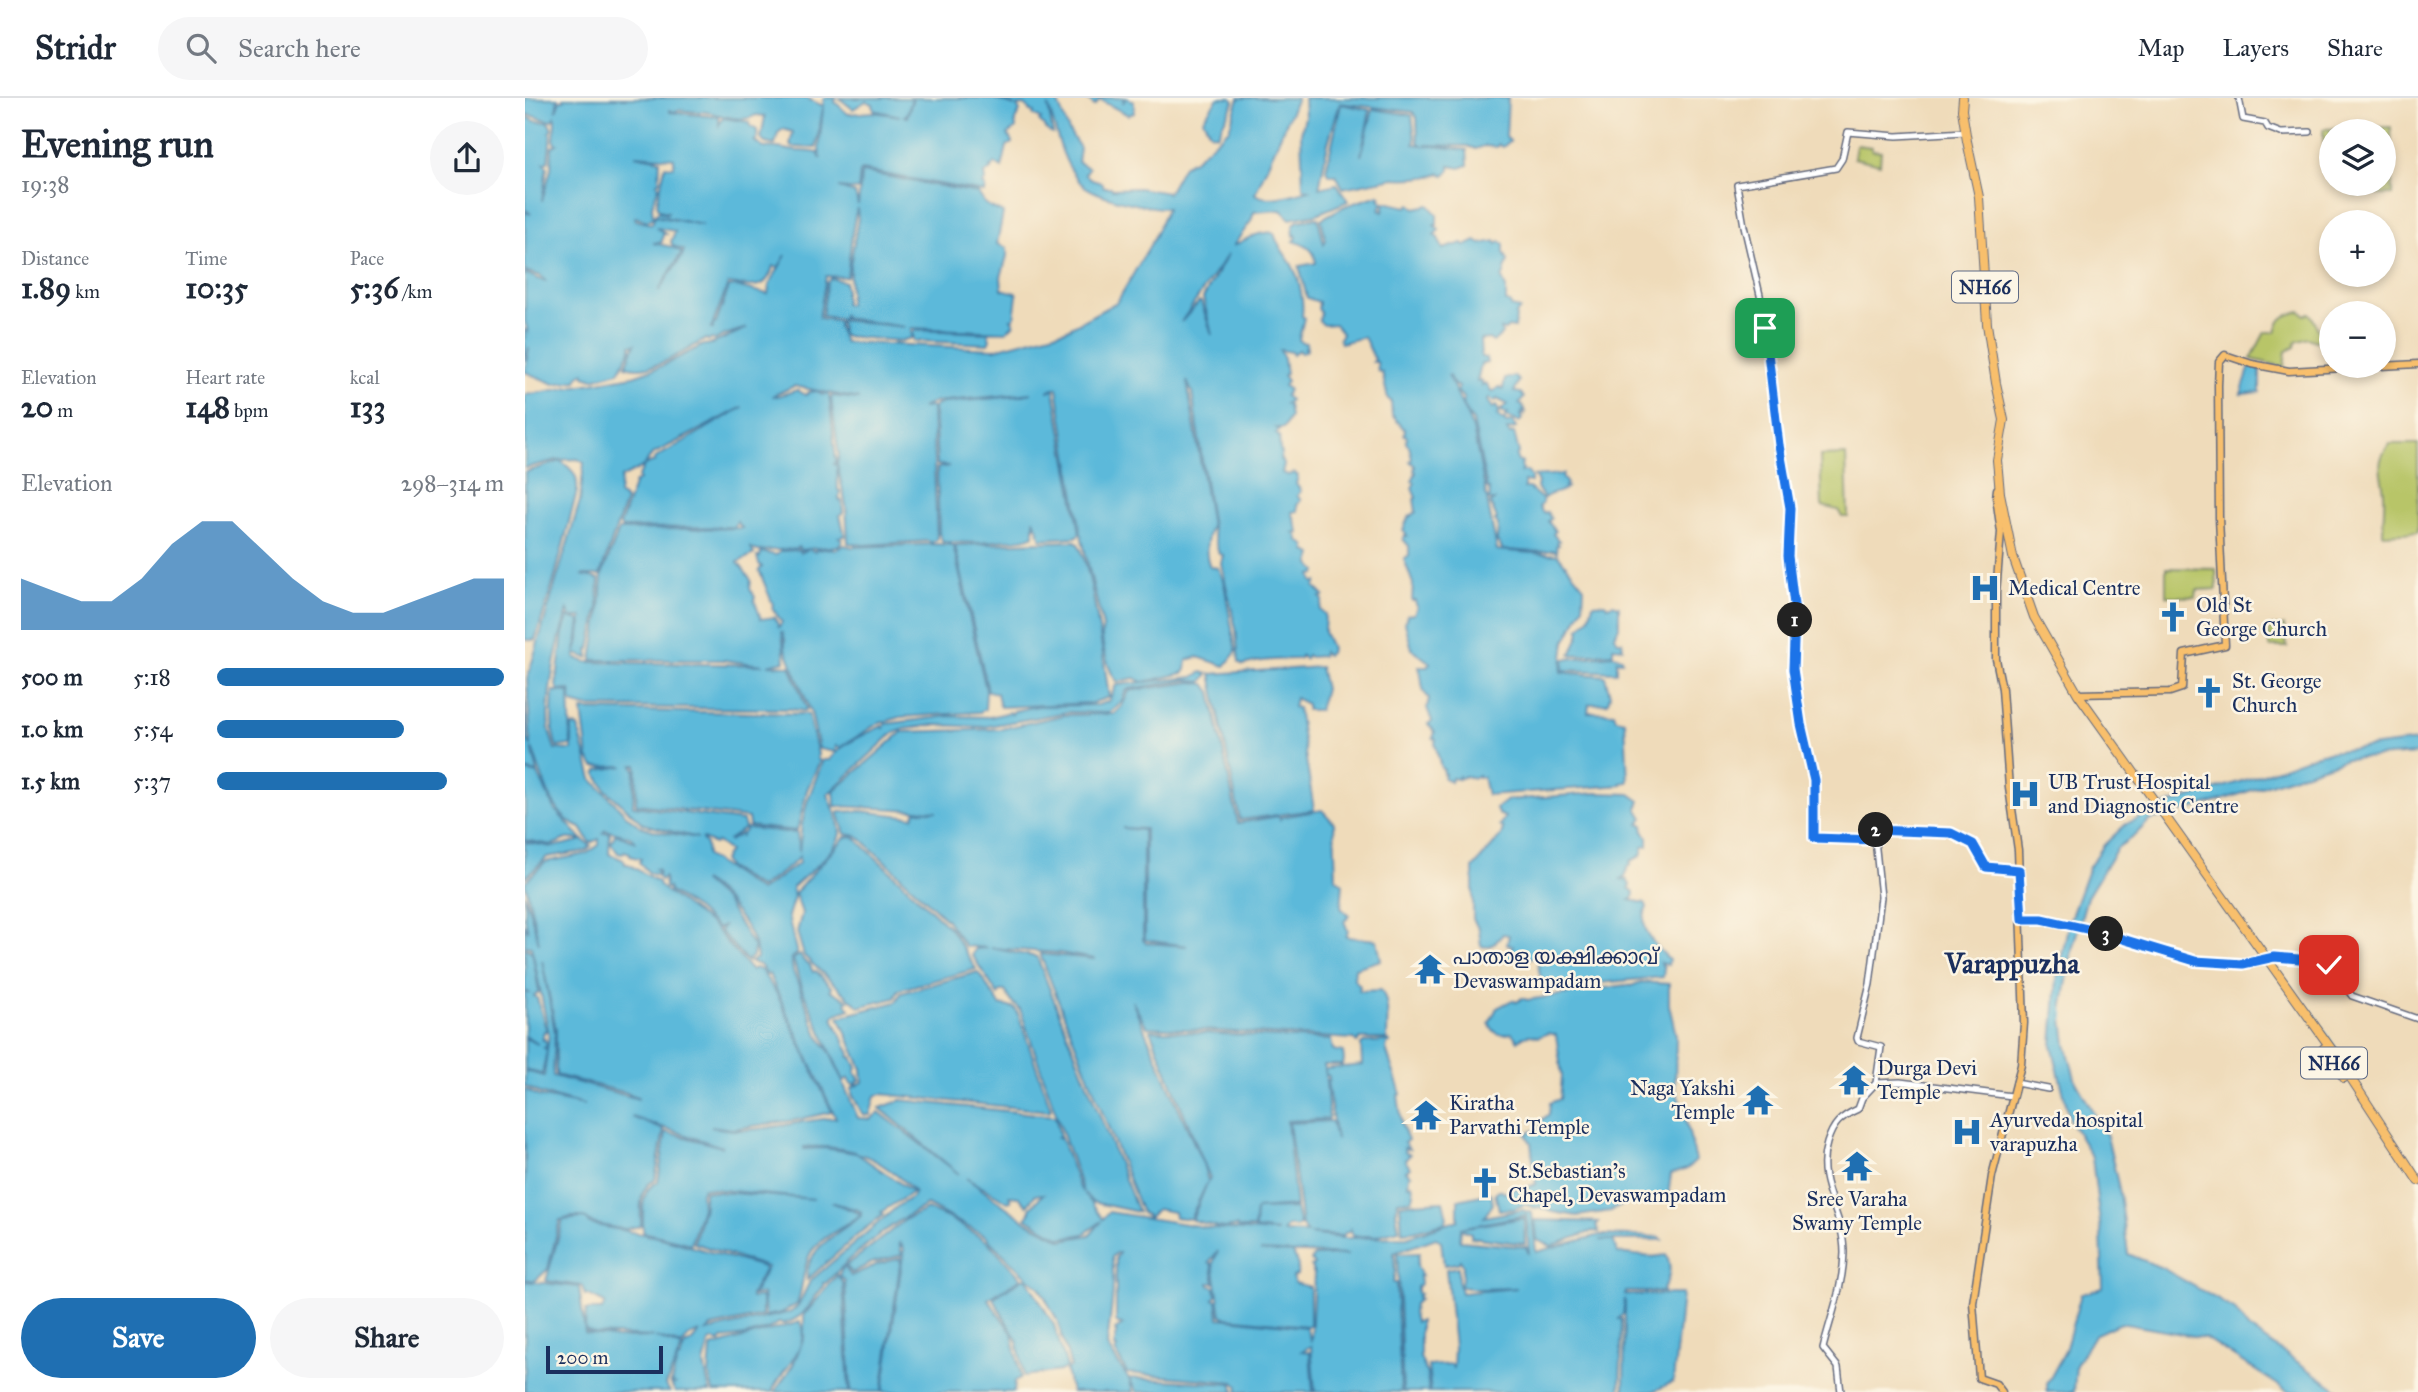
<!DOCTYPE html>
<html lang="en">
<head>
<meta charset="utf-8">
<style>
	:root { --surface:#fff; --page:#f6f6f7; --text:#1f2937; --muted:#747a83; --line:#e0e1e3; --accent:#1f6fb2 }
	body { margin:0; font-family:"IM FELL Great Primer","Noto Sans Malayalam",serif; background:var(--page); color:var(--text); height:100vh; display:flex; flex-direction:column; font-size:26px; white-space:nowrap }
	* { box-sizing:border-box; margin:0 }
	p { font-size:23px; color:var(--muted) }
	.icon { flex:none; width:38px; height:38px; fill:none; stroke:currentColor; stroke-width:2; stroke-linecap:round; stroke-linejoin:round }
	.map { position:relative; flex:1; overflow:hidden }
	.panel { display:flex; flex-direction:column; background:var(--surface); width:525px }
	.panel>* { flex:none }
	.tools { position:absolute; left:1794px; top:21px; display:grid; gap:14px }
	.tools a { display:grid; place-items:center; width:77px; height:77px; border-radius:50%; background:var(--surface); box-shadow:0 4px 10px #0003; font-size:35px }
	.scale { position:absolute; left:21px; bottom:18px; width:117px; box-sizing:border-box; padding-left:7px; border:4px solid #1b2f5e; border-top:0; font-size:19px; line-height:24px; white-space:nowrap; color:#1b2f5e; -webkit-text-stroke:5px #fcf5e5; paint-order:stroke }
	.pin { position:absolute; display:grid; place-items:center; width:60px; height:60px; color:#fff; margin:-30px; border-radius:14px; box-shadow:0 4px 10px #0006 }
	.km { position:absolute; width:35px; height:35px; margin:-18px; border-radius:50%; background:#222; color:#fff; font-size:19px; line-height:35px; text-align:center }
	.round { display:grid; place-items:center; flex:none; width:74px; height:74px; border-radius:37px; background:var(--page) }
	.head { display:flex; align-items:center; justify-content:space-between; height:119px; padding:0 21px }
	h1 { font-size:38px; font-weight:800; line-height:52px }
	.figures { display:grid; grid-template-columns:repeat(3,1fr); gap:10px; height:119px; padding:7px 21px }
	.figures div { display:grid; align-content:center }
	.figures b { font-size:30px; font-weight:800 }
	.figures small { font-size:19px; font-weight:400 }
	.figures p { font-size:19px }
	.chart { height:196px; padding:14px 21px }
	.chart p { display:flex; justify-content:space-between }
	.chart svg { width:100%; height:126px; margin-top:7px; fill:var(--accent); opacity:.7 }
	.button { display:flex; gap:14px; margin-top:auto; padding:14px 21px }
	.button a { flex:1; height:80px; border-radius:42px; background:var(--accent); color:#fff; font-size:28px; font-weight:800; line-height:80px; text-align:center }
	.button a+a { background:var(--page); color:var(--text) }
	ul { padding:0 21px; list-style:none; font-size:23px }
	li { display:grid; grid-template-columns:112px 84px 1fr; align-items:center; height:52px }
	li i { height:18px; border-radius:9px; background:var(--accent) }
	header { display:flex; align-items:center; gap:42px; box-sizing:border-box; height:98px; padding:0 35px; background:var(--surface); border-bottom:2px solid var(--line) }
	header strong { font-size:33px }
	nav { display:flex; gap:38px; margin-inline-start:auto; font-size:24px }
	.search { width:490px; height:63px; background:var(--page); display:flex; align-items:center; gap:18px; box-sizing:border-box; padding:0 24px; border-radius:38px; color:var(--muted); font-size:26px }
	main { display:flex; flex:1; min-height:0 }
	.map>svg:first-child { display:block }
	.green { fill:#b8c567; stroke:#6a7a62; stroke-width:2 }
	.water { fill:#5cb9da; stroke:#3c749c; stroke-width:2; fill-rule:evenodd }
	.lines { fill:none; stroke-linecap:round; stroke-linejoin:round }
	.stream { stroke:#5cb9da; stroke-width:2 }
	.minor-casing { stroke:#656b7e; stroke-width:8 }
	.major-casing { stroke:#656b7e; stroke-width:9 }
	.highway-casing { stroke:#656b7e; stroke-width:10 }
	.minor { stroke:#fff; stroke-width:5 }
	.major { stroke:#f8bf6c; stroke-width:6 }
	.highway { stroke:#f8bf6c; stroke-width:8 }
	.route-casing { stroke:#fff; stroke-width:14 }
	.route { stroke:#1a73e8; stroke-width:9 }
	.labels { text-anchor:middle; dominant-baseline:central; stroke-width:5; stroke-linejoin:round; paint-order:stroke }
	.shield { fill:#fcf5e5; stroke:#5e6a86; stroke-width:2 }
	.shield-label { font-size:19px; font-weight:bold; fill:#1b2f5e }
	.poi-label { font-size:21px; fill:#1b2f5e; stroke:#fcf5e5; text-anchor:start }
	.district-label { font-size:28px; font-weight:bold; fill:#1b2f5e; stroke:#fcf5e5 }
</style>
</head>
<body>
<header>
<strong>Stridr</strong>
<div class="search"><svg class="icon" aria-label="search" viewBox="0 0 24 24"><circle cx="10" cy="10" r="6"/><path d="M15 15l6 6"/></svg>Search here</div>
<nav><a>Map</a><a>Layers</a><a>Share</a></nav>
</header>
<main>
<section class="panel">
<div class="head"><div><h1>Evening run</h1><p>19:38</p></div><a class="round"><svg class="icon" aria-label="share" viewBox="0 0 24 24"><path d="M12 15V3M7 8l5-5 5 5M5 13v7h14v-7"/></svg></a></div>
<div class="figures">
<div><p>Distance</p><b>1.89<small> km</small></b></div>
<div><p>Time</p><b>10:35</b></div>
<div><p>Pace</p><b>5:36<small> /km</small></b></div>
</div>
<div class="figures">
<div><p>Elevation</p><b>20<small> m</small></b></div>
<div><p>Heart rate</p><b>148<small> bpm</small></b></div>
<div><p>kcal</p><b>133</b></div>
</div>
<div class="chart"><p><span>Elevation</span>298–314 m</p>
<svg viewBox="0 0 160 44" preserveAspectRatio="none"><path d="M0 44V26L10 30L20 34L30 34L40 26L50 14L60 6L70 6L80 16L90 26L100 34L110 38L120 38L130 34L140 30L150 26L160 26V44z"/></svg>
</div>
<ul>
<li><b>500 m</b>5:18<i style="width:100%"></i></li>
<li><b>1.0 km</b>5:54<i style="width:65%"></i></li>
<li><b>1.5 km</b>5:37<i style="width:80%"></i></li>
</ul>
<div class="button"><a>Save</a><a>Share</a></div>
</section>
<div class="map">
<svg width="1893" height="1294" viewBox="0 0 1893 1294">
	<rect width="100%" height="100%" fill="#fcf5e5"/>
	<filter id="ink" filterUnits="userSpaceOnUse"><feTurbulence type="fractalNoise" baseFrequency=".0143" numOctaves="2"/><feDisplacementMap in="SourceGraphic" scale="14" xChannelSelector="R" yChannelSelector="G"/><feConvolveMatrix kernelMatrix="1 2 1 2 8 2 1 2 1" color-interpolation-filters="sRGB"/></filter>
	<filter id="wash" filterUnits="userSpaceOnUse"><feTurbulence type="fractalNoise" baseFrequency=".00686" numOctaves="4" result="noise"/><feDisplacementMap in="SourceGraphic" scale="28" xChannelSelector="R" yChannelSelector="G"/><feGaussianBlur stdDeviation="1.57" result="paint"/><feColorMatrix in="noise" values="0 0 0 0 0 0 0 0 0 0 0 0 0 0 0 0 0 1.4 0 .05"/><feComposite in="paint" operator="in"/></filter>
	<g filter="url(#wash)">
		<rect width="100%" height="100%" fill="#efdbba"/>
		<path class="green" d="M1866,29l1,68h-37v-11h28v-53h-52v39h-7l-1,-41z
			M1331,47l15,2 1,3 9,1 -1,13 -26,-6z
			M1775,213l5,4 4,-2c6,6 7,14 12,22l-2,7 -11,-4 -12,4 -1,5 -9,4 -2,16 -33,-8 14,-27h11c3,-15 10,-17 24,-21z
			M1865,346h28v88l-35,2c0,-14 2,-28 1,-41 -2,-21 -10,-31 6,-49z
			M1321,357l2,62h-6l-4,-7 -16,-4 -2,-50z
			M1641,470l50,1 1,20 -20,1 -1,7 -30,-1z
			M1745,528h14l3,21h-18z"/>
		<path class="water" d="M0,0h33l-2,13 4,-11h4l-1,-2h243l17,8 1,-8h12l-1,4 13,12 25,-2 27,4 -26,-6 -1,-6 -7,-3 -13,8 -14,-11h73l-5,16 -3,2 3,1 6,-19h78l24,8 -17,-8h58l13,33 11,17 -2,14 11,6 -4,6 7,6 10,3 2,4h7l1,2 27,-1 29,5 15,-27 11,-6 35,-31 10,-31h58l-42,96c12,9 39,0 54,-4l-6,-2 -2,-55 4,-16 -1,-19h204l-2,39 4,4 -7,6 -5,-3 -1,3 -13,-1 -8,3 -8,-3 -43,-1 42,5 1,15 -8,3 -10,-2v4l-6,5 -4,-2c-7,5 -36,6 -46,5l-51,10 -7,-13h-6l-4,-5 15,-66 29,6 -9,46 12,-47 39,6 3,25 -1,4 8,1 -4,-3 -1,-24 -4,-6 -73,-9 -12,40 -9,45 18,-4 11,17 -31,13 -27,5 -9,-9 -27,2 -3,9 -18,25c11,-6 27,-16 41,-13 3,14 13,22 19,34 7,13 11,35 9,49l2,2 -5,21 2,3 5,1 1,6 -2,-1 1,3 -5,2 -3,-3 -5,5 -2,-3 -11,-2 4,9 2,15 -3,1 4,6 -3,5 5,4 -4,6 5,4 -5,4 3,1 2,12 -6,11h-8l3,2 -3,4 3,2 1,14 2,3 -2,6 4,5 -2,9 6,2 7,-2 3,3 -2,8 5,7 -4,5 4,4 -4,5 1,6 -6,1 7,21h-5l3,2 1,5 8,6v5l7,3 -3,10 7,7 -1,3 -5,1 2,7h4l-2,5 9,9 -4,1 3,3 -3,10 5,4 -1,18 7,16 -1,5 -3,2 -4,-3 -1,4 -12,1 -3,-2 -2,4 -4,-3 -2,3c-18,0 -42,2 -56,6l-4,-3 -3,-33 -15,-66 2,-8 -4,-1 -6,-20 -21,-142 -5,-11 24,145c-5,14 -7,27 -1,41l8,1 6,15 12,69 -11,14 -27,-9 -11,3 -1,10 -3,3 -39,9 49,-5 9,-5 6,2 -6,8 -15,-2 -58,9 -3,2 -5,12 -12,10 -42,-1 -83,15 -50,-2 -30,4 -12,5 -64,60c4,12 12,26 12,39 -1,16 -36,44 -48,55l2,9 -6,19 9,38 -6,4 2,13 25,64 13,19 27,64 13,1 8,-7 80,62 -79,-66 21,-8 154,16 5,20 -4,2h5l18,49 4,5 -63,-183 -8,-7 -7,-11h-4l-3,4 -26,-40 3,-6 12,-1 -22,-2 -18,-26 -89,-84 -13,-2 -7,-22 23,-1 52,6 3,-6h21l-102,-5 -1,-15 68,-59 99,-3 63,-14 50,-1 8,-8 7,-15 63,-9 13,2 6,8 27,131 41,-7 1,3 1,-2 41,-7 12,13 2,55 7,6 -2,24 8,7 -5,6 4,10 -2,6 31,3 4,20 -26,8 -1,11 6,7 -1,5 22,-1c9,12 6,34 6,49h-27l-3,4 -3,-4 -207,-12 -15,-26 71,163 5,17 2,-3 -60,-148 181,10 2,10 10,2 1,8 -1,5h-19l1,4 37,-4 -1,-20 4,-3 24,-1 1,2 -3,1 -1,5 15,45 -3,1 4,30 6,15 -4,3 5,6 -5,-1 1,4 5,3 -5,5 5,8 -4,3 5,4 -2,1 -1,9 4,-1 2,11 -2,5 -14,1 -2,12 3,17 -23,6h-23l-3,-9v5l-5,1 -2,3 -34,-2 32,4 66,-1 51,-17v-20l33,-7 2,11 -9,13 38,-7 10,3 4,39 64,-17 60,2 2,3h-62h13l5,13 33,4 15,-2c6,11 4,24 -3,34l1,3h-38l-1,3 57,-1 -9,88 -21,10h-28l1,-93 -2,15 -4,5h3l-2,73h-189l-3,-26 24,-2 1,5 1,-22 -8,-78 12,-2v13l3,13 56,-5 -40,1 -16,-2 2,-22 -3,-5 -2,3 -14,2 -3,-24 -5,-3 -42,15 1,18 -2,12h3l5,109h-86l-4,-46 -9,5 8,1 3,40h-76l1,-6 -4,-4 -107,-9 -12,-22 2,-3 -3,-1 3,-14 -2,-3 8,-5 -5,-1 -2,-3v-64l3,-4h-3l-4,4c4,30 -2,58 -5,89l21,32 105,6 1,8h-97l-8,-13 4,13h-62l-5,-22 5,-3 -14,-47 -17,-32 -19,-16 -36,-36 -58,-31c-38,19 -75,50 -101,78h-3l1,3c-17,18 -15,30 -41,38l-3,-2c-12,10 -43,16 -58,17l-2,3 -7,-2 -4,3 -5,21 6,28h-35l-4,-8h3l-3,-2 7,-24h2l5,-13h2l-1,-1 4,-1 10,-11 -11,4 -7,9 -27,-8 27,10 -16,38 4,7h-145v-111l54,6 6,46 32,5 36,-1 -58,-3 -10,-4 1,-20h16l3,-7 -18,-9 -2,1 -3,-9 -36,-5 17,-61 20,-2 5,2 1,4 69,13 105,30 1,3 -13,25v3l11,-1v19l-51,11 -4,4 84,-19 7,-6 12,-25 89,-76 13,-8 3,-5c-34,-34 -63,-48 -111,-45v2l20,-1 32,5 57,39 -32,20 2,3 -21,16 -55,49c-2,-33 32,-47 54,-64v-4l-3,-2 -27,-8 28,11 1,3c-15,10 -39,21 -49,36 -8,13 -8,37 -14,52l-16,9 -16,3 -2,-22 -10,1 14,-28 -73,-24 10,-36v-16l110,8 -111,-11 -2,5 1,14 -11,37 -48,-12c1,-18 -5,-43 15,-50l8,-50 56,15 -90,-30 32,13 -9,50c-18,8 -14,29 -14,46l-15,3 -10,-1 -25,-5 -7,-6h-12l-12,3 -12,49 -13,12 -10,-2v-190l13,7 46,9 -45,-12 -14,-7v-15l19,5 3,-25 -5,23 -17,-5v-31l13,6 -13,-8v-43h3l-3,-2v-43l6,3 2,5 6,36 -5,4 3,2 10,34 -3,-1 -2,9 3,-1 2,7 -4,1 4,3 2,-16 -16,-80 -2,-7 -6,-1v-20l3,5 -3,-13v-23l14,48 -14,-61 20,-20 41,-8 13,-9v-6l-9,4 -9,-15c-31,-11 -38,-53 -49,-80l6,25 -13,-3v-70l3,40 3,6 -4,-67 53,-178 4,-38 -6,-4 -21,1 -32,8v-73l108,-19 29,-10 41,-21 9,-1 35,-16 -23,7 -9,5 -4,-1 -2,2 -3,-2c-24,13 -55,36 -80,27l9,-22 -4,1v4l-12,23 -26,7 -9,-3v-3l-5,3 -2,5 -23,3 -29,-12 4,-25 -4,14v-31l3,2 -3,-11v-48l21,9 -5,-6 -16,-5v-59l6,2 -6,-5v-93l10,5 13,1 4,7 -3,4 2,1 -3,28 -4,1 3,4 -5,34 9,-32 1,-22 5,-3 -3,-1 1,-26 -4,4 -26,-7zM499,7l6,6 4,1 -1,3 8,4 -2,2 10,11 4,2 -5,-28c8,20 10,43 22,62 3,5 8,13 13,17 16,13 63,23 84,23l-14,32 -36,62 -51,28 -71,19 -151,-7 -6,-15v-6l-19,-3 7,-42 21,1c3,-23 4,-46 10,-69l1,11 -8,47 -1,38h-4v-22l-14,-4 -4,5 -5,33 20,3 1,-5 1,4 61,9 -65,-7 1,11 3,5 56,5 12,-3 -1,-10 95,4 8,-8 -3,-5h3l3,-24 -1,-2 -14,-4 -1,-12 6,-21v-8l-10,-4 6,-31 -18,-9 -7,-11 -116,-21 -4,33 -3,-12 -16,-5 19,2 2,-18 2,-2 122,22 1,-5 -3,-3 3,-3 -1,-7 7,-5 -1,-2h3l1,-4 8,5 5,-22 5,-3 -4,-9 8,-6 -1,-8 5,-9 -3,-5zM298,10l-4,41 2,10 -3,-6c-7,-2 -11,-1 -18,-2 -13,0 -22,-5 -36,-3l-10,-7 3,-2v-9l-7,-4 -1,-4 -26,-4 -4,7v-8l-49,-5v-2l4,2 4,-2c7,1 18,2 27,2 16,2 36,12 51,3l9,1 -4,23 4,4 10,2 3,-12 5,-4 10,3 -3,13 2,2 24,1zM110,57l39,3v9l-9,-1 -8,38 2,6 9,2 -2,2 -7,-3 -4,4 47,10 -47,-9 -3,8 -17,-4v-3l13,4 5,-4 -1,-11 7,-20 -2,-3 2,-1 1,-22zM131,130l19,3 -4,11 2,4 11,4 -2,6 -24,36 24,-40 -10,-5 -19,-4 9,-1 1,-8h3zM703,156l-25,44 9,37 -11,-33h-2l-18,20zM261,157l-17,30 -1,9 -33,-8 -6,1 -13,36 -3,2v4h-2l17,-45c21,2 39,9 45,-18l5,2zM269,288l65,13 -27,-3 -1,2 8,58 -2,7 9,43 2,37 16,2 64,-4 3,2 6,-4 -5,-132 -10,1 12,-6 98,-9 -14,3 -76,7 -8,3 3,59 13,1 -13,2 2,66 4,8 41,1 1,-2 3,1c15,-3 35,0 46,-7v-16l7,20 35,-2 4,-4 -26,-143 -7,1 10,-3 25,151 21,88c-4,12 6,48 15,55l16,-4 9,4 -27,3 -7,16 -11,4 -60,1 -24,5 -2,3 -2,-2 -20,5 -41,-1 -64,8 -1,4 -2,-2c-17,8 -42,19 -53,34h-6l-16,42 -5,22 -3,29 -2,-20 -50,-5 -6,8v-2l-12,7 -1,-1 17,-12 -2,-7 -110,-15 2,-37 -2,-4h4l-1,39 112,14 1,8 48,5 10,-41 13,-29 -3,-3 1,-4 -10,-40 -226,-4 6,48 6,9 30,-1 -25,4 -3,4 10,16 37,34 55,14 -42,-7 -16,-5 -13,-10 -35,-37 -14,-52 -6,-1v24l-17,-1c-2,-6 -5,-14 -6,-21 -4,-30 9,-89 19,-118l2,7h12l-2,19 -4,16 4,-32 -12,-3 -5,16 -7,53 3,4h11l2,13 14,4 205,2 13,2 3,-2 -17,-43 -22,-1 17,-4 -3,-30 3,8v9l26,64 8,37 16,3 1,-6 3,2 38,-24 24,-7 79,-5 5,-3 1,-19 -33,-145 -17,-1 -84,3 -8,-2 -9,5 -3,-2 -16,2 -1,2 -6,-3 29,-3 5,-6 -4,-3 6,-1 -5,-21 3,-2 -1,-12 -3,-1 1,-9 -2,-1 -1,-24 -3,-2 2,-2 -7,-68 -4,-1 -2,2 -6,-4 -8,1 -3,3 -9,-5 -19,6h-6zM218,309l-79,46 -10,6 1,2 -11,4 9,-11zM119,368l-6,11 1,3 -4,2 -15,43 2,3 113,-1 2,-5 5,6 -123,2 -17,45 -2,35 -8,50h131l40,5 -176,-3 -12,-4 1,-4 12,4 1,-1 -1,-8h2l8,-40 1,-30 -17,-4h18l26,-75 -7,-6 2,-16zM273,449l3,3 8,-1 -9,4 -1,-3 -18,1 -5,4 -15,-3 -1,5h-3l2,7 3,3 -3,3 14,35 -1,3 10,14 -3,5 -4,-10 -14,2 -7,-20 1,-2 -5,-8 1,-9 -13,-18 16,-8 -3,-6 6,3 38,-2zM597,730l23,1v111l42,6 -41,-3 -3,-3v-110zM80,732l26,7 5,5 -21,-8 -4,9 7,10 4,1 2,-3 6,2v3l11,3 -2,3 10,11 6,2 2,-3 -2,-3h2l2,4 -2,3 4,4 3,-3 1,11 3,-1 1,4 28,19 21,19 6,-4 -4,6 27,30 6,-5 1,-9 -29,-46 -23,-20c21,11 54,51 55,77l-7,4 10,3 7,10 2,-1 67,144c-39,1 -86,20 -125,8l21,3 64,-9 36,-8 -55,-118 -16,-24 -6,-2 -4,2 -38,-44 -54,-40 -1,-4 -30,-18h-3l-1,-4 -15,-6 1,-21h-7zM176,740l13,6 3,-2 12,9 -6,9 4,7 33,21c10,-8 33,-22 39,-31v6l-39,28 -53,-35 -1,-12zM466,850l69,5 35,6 -55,-5 102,259 8,4 7,-8 17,3 1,5 15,2 17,-36 -15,37 31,8 14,-2 1,2h16l2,-18 -1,19 23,3 -67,-4 -102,-16 -6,7 -19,-26 8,9 46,10 -101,-255zM17,862l14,69v46l71,18 12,6 -86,-23 2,-43zM800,972l1,5 3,1v5h-2l9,59 -4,-19 -43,2 13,103 5,7 -24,-1 5,-6 8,2 4,-3 -4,-17 -40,1 40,-3 -9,-85 42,-2zM441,1080l42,24 3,-1 -2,-5 10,1 8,9 8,-11 8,-1 -13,14v5l-4,5 35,20 23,-4 18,-13 -12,14 -28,5 -35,-18zM1001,1117l3,39 -3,-7 -66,-6 1,-12 10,4v4l54,7 -1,-26 -64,10zM693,1153l-5,12 8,52 6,3 80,8 3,-1v-38l-15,-4 -2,-6 4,-2 1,-9 -5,-13 -33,-2 88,4 -34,1 -3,4 3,5 -3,2 3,7 -3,68 -5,-15 -87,-9 -2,-17 -4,-2 3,-3 -1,-9 -5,-1 -1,-3h6l-4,-20 -2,-1z
			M561,0h38l-1,5 3,-5 8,3v12l-6,2 -28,-15 -6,6z
			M693,0h14l2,4 -17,33 -7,-2 -7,-14z
			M854,97l2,2 -2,2 4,3 -4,8 4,2 2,-10 22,5 3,-3 5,4 14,-3 8,10v10h-3l5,5 -5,5 4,3 5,11 20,-6 2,3 11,-5 5,3 14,-3 2,3 3,-3 4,3v9l4,8 -6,18 4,9v14l4,1 1,4 9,2 -4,5 -1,14 -7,-1 -3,3 -4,-1 1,5 -9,8 -4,-3 -9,1 1,17 5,1 1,5 -6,1 -4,18 5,-1v5l4,-3 6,9 7,-5 4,2 2,-10 10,-3 4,5 -5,11 7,1 3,5 -5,6 3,1 3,7h-3l2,3h-4l2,4 -3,3 -14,-6 3,-3h-4l-3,-3 6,-6 -10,-5 -3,3 -5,-4 -1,3 5,7 3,-2 4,7 -3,2 5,5 3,-1v4l8,-1 3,6 -9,2 3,4 4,-1 5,19 -3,4 2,6h4l-1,5 2,2 -2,3 6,-1 4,6v5l-7,-1v7h5l13,11 1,4 -4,4 4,6 4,-1 4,7 -3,2 7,10 -2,3 6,7 -2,1 2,3 -3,1 1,6 -4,-2c-15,4 -33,0 -50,0l-6,-9 1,-17 -3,-3 2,-2 -7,-16 4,-3h-5l-1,-2 2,-1 -1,-8 -2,-1 -14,-67 -3,-3 -8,-16 2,-3 -7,-8 2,-4 -5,-2 -6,-10 25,54 24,121 61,5 26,32 -1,20 -18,35 -4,30 44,4 5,19 -2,8 -19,1 -1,8 26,1 2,6 9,2 3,61 -7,1 1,2 -135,10 -4,-18h-5v-2l-5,3 -8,-2 -6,3v-4l-1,4 -6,-1 -1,4 -7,-4 1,-4h-2l1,-4 -3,-2 -6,-25 1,-4 -3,-1 2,-6 -7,-8 4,-3 -5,-13 2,-10c-9,-7 -6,-20 -10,-31h8l3,-4 -18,-14 -7,-26 2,-8 7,-1 3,-7 -2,-6h-3l1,-17 -9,-25 5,-4v-9l-6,-7 1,-3h3l-4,-6 5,-12 8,-6 -2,-13 2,-1 -4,-10 3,-6 -3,-1 4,-9 -2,-1 1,-5 -5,-5 2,-2 -3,-13 -3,-3 1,-6 -3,-3 1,-4 -13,-15 -1,-14 -3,-2 -6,-27 -4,-1 -1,-9h-4l2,-2 -11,-23 -23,6 -2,-4 3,-6 -7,-9 -11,1 -5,-4 2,-8 -3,-4 1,-7 -12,-4 -8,-32 17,-3c-1,-14 -9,-17 -22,-22l3,-3 -1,-3 -2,1 -1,-11 5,-4 20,-3 6,26 2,-4 -5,-21 24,-13z
			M390,232l73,3 2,7 -2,4 -72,-3h-2l-1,-9z
			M1725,268l10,3v23l-19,2z
			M36,363c13,10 17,14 16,30l-23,89 -19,60h-10v-168z
			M1038,376l-1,3 5,7 -2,2 2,1c-6,7 -17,5 -23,11l-7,-10 1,-6 -4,-6z
			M551,443c15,16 29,128 33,156l-17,6 -92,4 -3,-14 -9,-2 -33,-146z
			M1080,505l2,3 6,-2 6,2v21l-5,9 4,5h4l1,7 -10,-1v6l-42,2 9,-22 -1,-4 10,-11 4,-14z
			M1089,557l8,3 1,3h-6v11l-54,-2 1,-11z
			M795,569l5,22 -6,21h-12v-6l-12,-6 -2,9 5,1 16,102 -74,10 -29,-146z
			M28,593l16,1 2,53 -14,2c-7,-18 -5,-37 -4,-56z
			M1893,643v13l-72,5 -133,44 -63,17 -16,16 -17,12 -30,49 -15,53 -10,60 4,34 10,38 31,54 13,57 8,61 34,14 72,41 14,19 93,64h-52l-84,-54 -85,-15 -26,12 -18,30 -2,27h-27v-8l18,-33 16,-57 22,-6 -2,-57 -9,-73 -22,-38 -18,-75 5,-67 12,-56 20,-55 15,-22 22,-21 40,-19 95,-30 60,-22z
			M0,673l13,3 17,36 27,29h-16l-14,6 -27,-5z
			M1071,695l34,1 10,7 -3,7 6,10 -4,6 4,1 1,8 4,4v9l-5,1 -2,9 -11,5 1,4 -4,2 -1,8 -5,4 6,1 3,5 -1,3 5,4 -1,7 -3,1 15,3 2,4c-10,21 8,39 22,52l-1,6 -7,-2 3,5 -1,9 -117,11c-6,-8 -9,-22 -7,-31 -11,0 -21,3 -31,2l-1,-4 6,-9 -6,-2 2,-9 -6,-1c-7,8 -12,15 -22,12l-2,-16 -6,-11v-51l28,-32 2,-8 -4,-2 6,-9 -7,-3 -2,-6 12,-8z
			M328,738l97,92 26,41 -78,21 -3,8 -36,9 -55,-51 -7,-24 5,-19 -7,-20 50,-56z
			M58,742l8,6 -5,5 -39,6 -22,21v-36l27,5z
			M275,857l4,6 6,4 3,7 3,-1 16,17 -2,2 18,10 -2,3 4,6 -14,5 -3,4 17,36 -1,3h3l5,11 -2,4 5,8 -6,5 -4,-2 -2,-5 -4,3 -43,-94 -8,-28z
			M453,874l22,33 14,3 3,3 34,98 -2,2 -168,-17 -6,2 -5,19h-7l-11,-21v-6l11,-6 -1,-13 -23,-52 57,-15 5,-9z
			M1116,884l28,2v21l7,30 -1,54 8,20 13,52 -9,8 -16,5 -3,23 -34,2 -23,12 -34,5 -24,-4 -13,-5 -5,1 -10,-4 -11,5 -15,1 -4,-17 4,-3 6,3 9,-5 6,2 16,-6 -5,-41 -5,-9 13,-6 2,-7 8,-7 1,-11 10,-4 2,-23 -6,-41 -7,-2 -11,4c-8,-3 -13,-3 -20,4l-6,-8c-13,3 -17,2 -23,-10l8,-15 15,-8 5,2 5,-4 5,2 98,-15 6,1z
			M918,1103l4,17 -3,5 -30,8 -12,1 -2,-28z
			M402,1111l23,10 38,23 33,36 -33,21 24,34 9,44 -6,5 -1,10h-131l21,-144 -5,-6 3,13 -31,8 -19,10 -6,-7 60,-47z
			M1010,1122l64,2 -3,3 3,7 -6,-1 -42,15 -14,-6z
			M894,1155l-2,13 5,10h-3l1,8 -3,3v6l3,1 -3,3 3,2 -6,5 -1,10 2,8 5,-1v36l7,17 2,18h-26l-6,-138z
			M376,1160l-19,134h-31l-6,-111 -6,-6 5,-9 7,10 27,-12z
			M312,1177l6,8 6,109h-74l18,-27 11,-28v-22z
			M499,1180l3,1 27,46 13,42 -7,4 -36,5 -7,-36 -24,-42z
			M275,1224c12,25 -20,49 -28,70h-59l-4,-18 2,-27z"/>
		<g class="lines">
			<path class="stream" d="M1536,908l3,11 -2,3
				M1784,910l36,55"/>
		</g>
	</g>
	<g filter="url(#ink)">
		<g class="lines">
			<g class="minor-casing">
				<path id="minor" d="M1714,0l4,21 22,4 3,5 13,5 29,-1
					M1351,742l-62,-2v-58l-13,-56 -8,-55 2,-53 -7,-60 2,-48 -12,-63 -9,-89 -9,-61 -16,-69 -7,-41 99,-17 6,-9 6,-27 49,4 68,-4
					M1497,821h20l54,12 99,30 48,3 31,-7 37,3 18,5 23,31 66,23
					M1351,985l24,-1 112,14
					M1491,985l32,6
					M1316,1294l-3,-25 -15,-19c8,-32 20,-61 21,-95 0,-41 -30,-69 -17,-110 6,-19 13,-26 31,-34l4,-11 14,-15 5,-36 -23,-6 -1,-3 13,-54 11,-87 -7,-67 77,3 23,10 11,24 34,3"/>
			</g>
			<g class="major-casing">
				<path id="major" d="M1472,391l-1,8 5,35 -5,61v66l6,30 7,99 9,62 6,173 -3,42 -29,111 -19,127 6,75 17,6 6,8
					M1553,596l92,-2 12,-4 2,-34 41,-9 -6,-127 -1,-133 1,-23 6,-7 27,9 37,7 129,-7"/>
			</g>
			<g class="highway-casing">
				<path id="highway" d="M1438,0l-1,12 5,31 12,56 8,127 9,59 8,37 -7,40 3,33 13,64 21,60 44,77 257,360 83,127
					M1799,950l20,30"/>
			</g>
			<use href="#minor" class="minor"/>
			<use href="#major" class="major"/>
			<use href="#highway" class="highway"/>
		</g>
	</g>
	<g class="lines" filter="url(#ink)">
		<g class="route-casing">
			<path id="route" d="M1240,230l14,117 11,63 -2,48 7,57 -2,56 8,55 13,56v58l62,2 -2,-10 77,3 22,11 13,23 33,3 3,49h20l54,12 99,30 48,3 31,-7 37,3 18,5"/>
		</g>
		<use href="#route" class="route"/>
	</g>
	<defs>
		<g id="hospital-bare" transform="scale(2.415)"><path d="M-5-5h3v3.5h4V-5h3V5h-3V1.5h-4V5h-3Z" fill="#1f6fb2" stroke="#fcf5e5" stroke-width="2.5" paint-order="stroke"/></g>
		<g id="church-bare" transform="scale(2.415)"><path d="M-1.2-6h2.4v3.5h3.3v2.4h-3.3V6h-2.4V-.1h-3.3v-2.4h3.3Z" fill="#1f6fb2" stroke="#fcf5e5" stroke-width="2.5" paint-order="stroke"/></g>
		<g id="temple-bare" transform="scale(2.415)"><path d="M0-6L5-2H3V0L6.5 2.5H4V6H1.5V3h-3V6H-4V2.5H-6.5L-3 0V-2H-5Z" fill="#1f6fb2" stroke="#fcf5e5" stroke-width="2.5" paint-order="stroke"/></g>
	</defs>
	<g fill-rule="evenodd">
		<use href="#hospital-bare" x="1460" y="490"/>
		<use href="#church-bare" x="1648" y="519"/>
		<use href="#church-bare" x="1684" y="595"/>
		<use href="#hospital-bare" x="1500" y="696"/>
		<use href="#temple-bare" x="905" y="871"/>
		<use href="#temple-bare" x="1329" y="982"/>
		<use href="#temple-bare" x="1233" y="1002"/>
		<use href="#temple-bare" x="901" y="1017"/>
		<use href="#hospital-bare" x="1442" y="1034"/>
		<use href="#temple-bare" x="1332" y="1068"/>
		<use href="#church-bare" x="960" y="1085"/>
	</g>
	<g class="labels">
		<g class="shield">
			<rect x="1427" y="173.5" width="66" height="31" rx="5"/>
			<rect x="1776" y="949.5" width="66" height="31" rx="5"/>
		</g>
		<g class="shield-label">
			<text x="1460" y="189">NH66</text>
			<text x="1809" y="965">NH66</text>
		</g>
		<g class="poi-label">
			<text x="1483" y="490">Medical Centre</text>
			<text x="1671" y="507">Old St<tspan x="1671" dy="24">George Church</tspan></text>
			<text x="1707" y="583">St. George<tspan x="1707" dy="24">Church</tspan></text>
			<text x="1523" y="684">UB Trust Hospital<tspan x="1523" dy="24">and Diagnostic Centre</tspan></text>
			<text x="928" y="859">പാതാള യക്ഷിക്കാവ്<tspan x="928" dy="24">Devaswampadam</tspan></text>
			<text x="1352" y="970">Durga Devi<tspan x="1352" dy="24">Temple</tspan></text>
			<text x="1210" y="990" text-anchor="end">Naga Yakshi<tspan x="1210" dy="24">Temple</tspan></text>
			<text x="924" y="1005">Kiratha<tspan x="924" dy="24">Parvathi Temple</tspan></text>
			<text x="1465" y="1022">Ayurveda hospital<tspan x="1465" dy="24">varapuzha</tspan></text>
			<text x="983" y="1073">St.Sebastian's<tspan x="983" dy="24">Chapel, Devaswampadam</tspan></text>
			<text x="1332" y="1101" text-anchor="middle">Sree Varaha<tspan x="1332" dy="24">Swamy Temple</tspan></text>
		</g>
		<g class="district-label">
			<text x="1487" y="865">Varappuzha</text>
		</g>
	</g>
</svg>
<div class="tools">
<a><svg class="icon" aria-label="layers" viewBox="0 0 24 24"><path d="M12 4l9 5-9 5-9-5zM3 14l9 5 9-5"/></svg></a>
<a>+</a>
<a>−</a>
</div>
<div class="scale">200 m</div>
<div class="pin" style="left:1240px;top:230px;background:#1e9e55"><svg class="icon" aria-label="arrive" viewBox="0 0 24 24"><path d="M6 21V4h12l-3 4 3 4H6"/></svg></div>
<div class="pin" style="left:1804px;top:867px;background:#d93025"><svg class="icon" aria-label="check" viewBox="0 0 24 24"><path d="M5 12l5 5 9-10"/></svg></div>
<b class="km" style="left:1270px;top:522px">1</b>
<b class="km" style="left:1351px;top:732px">2</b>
<b class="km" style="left:1581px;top:836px">3</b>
</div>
</main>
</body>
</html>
